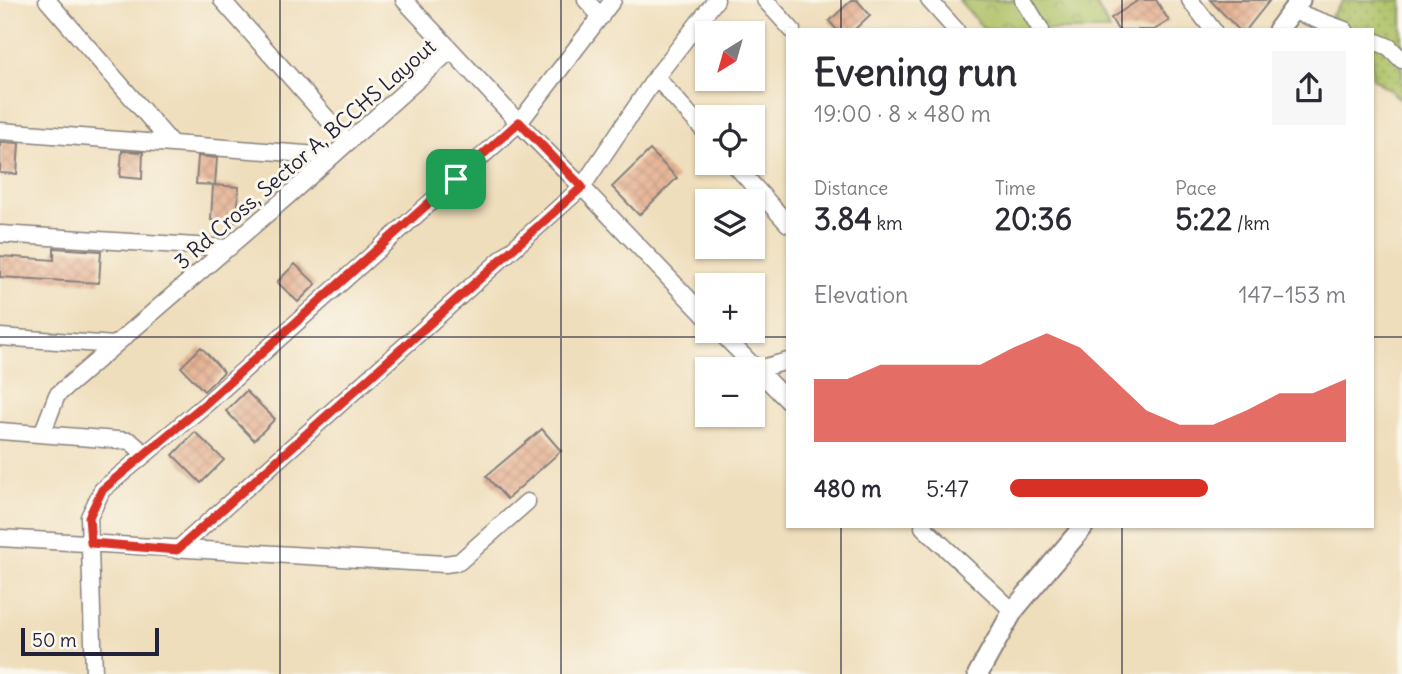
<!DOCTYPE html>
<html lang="en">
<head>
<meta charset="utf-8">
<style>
	:root { --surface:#fff; --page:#f7f7f7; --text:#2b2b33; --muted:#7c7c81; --accent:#d93025 }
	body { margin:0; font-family:Delius,sans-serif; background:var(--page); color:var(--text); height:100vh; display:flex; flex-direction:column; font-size:26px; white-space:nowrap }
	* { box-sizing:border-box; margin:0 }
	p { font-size:23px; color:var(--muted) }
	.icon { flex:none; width:38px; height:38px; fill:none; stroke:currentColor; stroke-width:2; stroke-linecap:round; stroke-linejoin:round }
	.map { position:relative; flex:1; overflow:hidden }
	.sheet { position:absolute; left:786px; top:28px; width:588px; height:500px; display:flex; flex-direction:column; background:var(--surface); border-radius:0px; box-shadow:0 2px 5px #0004 }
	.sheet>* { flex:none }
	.needle { width:46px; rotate:217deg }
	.tools { position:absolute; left:695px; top:21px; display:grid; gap:14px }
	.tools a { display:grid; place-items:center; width:70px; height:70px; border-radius:0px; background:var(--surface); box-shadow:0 2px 5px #0004; font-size:35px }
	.scale { position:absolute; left:21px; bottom:18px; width:138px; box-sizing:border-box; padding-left:7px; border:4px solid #22223b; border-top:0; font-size:19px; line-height:24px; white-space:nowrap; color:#22223b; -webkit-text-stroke:5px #fbf7ec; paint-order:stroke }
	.pin { position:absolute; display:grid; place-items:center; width:60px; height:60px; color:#fff; margin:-30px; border-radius:14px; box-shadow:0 4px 10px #0006 }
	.round { display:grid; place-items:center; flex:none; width:74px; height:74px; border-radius:0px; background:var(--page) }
	.summary { display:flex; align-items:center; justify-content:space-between; height:119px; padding:0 28px }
	h1 { font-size:38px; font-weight:700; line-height:52px }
	.stats { display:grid; grid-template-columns:repeat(3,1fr); gap:10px; height:119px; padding:7px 28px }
	.stats div { display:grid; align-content:center }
	.stats b { font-size:30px; font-weight:700 }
	.stats small { font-size:19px; font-weight:400 }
	.stats p { font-size:19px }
	.chart { height:196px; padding:14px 28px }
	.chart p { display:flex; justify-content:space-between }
	.chart svg { width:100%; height:126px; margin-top:7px; fill:var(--accent); opacity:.7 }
	ul { padding:0 28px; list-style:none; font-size:23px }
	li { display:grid; grid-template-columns:112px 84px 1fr; align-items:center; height:52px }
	li i { height:18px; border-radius:9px; background:var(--accent) }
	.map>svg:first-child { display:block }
	.grass { fill:url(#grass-dots); stroke:#677150; stroke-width:2 }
	.park { fill:url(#park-crowns); stroke:#677150; stroke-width:2 }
	.building { fill:url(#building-cross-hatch) }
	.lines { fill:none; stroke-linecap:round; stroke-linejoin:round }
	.minor-casing { stroke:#88807c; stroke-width:19 }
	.tertiary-casing { stroke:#88807c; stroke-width:23 }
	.minor { stroke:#fff; stroke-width:16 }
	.tertiary { stroke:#fff; stroke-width:19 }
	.route-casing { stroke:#fff; stroke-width:14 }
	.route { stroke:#d93025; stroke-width:9 }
	.grid { fill:none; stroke:#22223b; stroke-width:2; stroke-opacity:0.55 }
	.labels { text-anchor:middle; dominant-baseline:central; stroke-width:6; stroke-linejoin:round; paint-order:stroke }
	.street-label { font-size:21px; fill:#22223b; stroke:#fbf7ec }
</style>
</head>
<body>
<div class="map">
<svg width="1402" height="674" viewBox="0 0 1402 674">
	<defs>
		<pattern id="grass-dots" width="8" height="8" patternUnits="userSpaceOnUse" patternTransform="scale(1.75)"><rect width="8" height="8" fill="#acc064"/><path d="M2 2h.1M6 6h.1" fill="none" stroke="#8c9c54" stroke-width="1.8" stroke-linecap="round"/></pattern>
		<pattern id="park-crowns" width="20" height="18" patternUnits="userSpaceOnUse" patternTransform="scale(1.75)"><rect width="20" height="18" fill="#acc064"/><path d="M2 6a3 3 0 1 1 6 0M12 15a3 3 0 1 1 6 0" fill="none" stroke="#8c9c54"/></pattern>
		<pattern id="building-cross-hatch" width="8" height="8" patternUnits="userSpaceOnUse" patternTransform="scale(1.75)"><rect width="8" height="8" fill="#e5b192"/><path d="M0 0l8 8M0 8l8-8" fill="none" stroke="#c4987f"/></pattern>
	</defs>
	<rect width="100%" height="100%" fill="#fbf7ec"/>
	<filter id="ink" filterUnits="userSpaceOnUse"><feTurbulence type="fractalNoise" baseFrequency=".0143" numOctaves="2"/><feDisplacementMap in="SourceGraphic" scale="14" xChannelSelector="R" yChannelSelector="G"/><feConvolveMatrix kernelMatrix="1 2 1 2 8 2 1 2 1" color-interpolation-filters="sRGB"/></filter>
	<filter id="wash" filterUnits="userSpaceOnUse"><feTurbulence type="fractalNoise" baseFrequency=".00686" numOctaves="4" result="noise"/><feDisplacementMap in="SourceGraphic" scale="28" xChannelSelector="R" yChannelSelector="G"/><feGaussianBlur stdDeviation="1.57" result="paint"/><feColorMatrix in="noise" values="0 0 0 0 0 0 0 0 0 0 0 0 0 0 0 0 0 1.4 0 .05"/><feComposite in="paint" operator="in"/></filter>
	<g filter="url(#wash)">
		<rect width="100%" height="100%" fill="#efdebc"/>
		<path class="grass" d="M1344,0h58v100l-30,-23v-47h-52z"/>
		<path class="park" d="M959,0h135l16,30h-125z"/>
		<g id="blocks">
			<path class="building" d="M852,0h5l13,15 -16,15h-17l-8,-9z
				M1139,0h17l13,21 -15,9h-36l-7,-12z
				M1210,0h60l-24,30h-7z
				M0,142l19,1 -2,31 -17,-1z
				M650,150l27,28 -38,37 -27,-28z
				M122,151l21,1 -1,27 -22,-2z
				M198,156l19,2 -2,27 -19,-1z
				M213,185l26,2 -2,35 -26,-2z
				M54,248l47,3 -2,32 -99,-6v-21l54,4z
				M295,264l21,20 -18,18 -21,-20z
				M201,347l23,25 -20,19 -23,-24z
				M246,391l29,28 -21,21 -28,-29z
				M542,429l19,22 -54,48 -21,-23z
				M195,432l29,28 -23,23 -28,-28z"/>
		</g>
	</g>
	<g filter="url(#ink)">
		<use href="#blocks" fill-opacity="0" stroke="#88807c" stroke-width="2"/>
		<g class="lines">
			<g class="minor-casing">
				<path id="minor" d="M47,0l125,144
					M222,0l126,142
					M404,0l47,50
					M586,0l15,17
					M765,0l27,30
					M929,0l27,30
					M1023,0l18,30
					M1190,0l23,30
					M1293,11l52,19
					M1372,40l17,7 13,13
					M656,77l51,57
					M0,131l332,25
					M733,163l55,61
					M0,234l229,14
					M707,318l-125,-131 74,-110 60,-77
					M719,331l69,70
					M0,337l115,8
					M754,370l34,-9
					M0,431l130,10 15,13
					M42,434l15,-39 232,-200 162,-145 68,73 94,-123
					M923,527l90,84
					M0,538l445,26 14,-2 68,-60
					M94,674l-5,-157 13,-27 104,-86 313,-281 63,64 -405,363"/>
			</g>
			<g class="tertiary-casing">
				<path id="tertiary" d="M1278,30l22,-30
					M978,674l35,-63 70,-84"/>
			</g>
			<use href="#minor" class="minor"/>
			<use href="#tertiary" class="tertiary"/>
		</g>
	</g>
	<g class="lines" filter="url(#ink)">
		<g class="route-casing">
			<path id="route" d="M519,122l63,65 -405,363 -86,-7 -2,-26 13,-27 103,-86z"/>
		</g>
		<use href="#route" class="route"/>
	</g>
	<path class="grid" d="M280,0v674M561,0v674M841,0v30M1122,0v30M0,337h788M1372,337h30M841,527v147M1122,527v147"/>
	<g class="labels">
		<g class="street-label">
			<text transform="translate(305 154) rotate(-41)">3 Rd Cross, Sector A, BCCHS Layout</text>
		</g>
	</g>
</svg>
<div class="tools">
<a><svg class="needle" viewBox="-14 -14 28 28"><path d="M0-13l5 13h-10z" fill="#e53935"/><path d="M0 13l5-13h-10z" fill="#7c7c81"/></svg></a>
<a><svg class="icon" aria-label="locate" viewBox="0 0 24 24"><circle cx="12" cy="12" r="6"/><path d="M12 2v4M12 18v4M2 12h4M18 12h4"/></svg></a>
<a><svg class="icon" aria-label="layers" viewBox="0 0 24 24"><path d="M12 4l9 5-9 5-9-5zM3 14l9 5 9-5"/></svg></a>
<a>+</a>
<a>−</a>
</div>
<div class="scale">50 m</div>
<div class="pin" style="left:456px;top:179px;background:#1e9e55"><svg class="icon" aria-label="arrive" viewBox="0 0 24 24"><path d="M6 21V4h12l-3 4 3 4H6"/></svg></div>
<section class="sheet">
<div class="summary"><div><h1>Evening run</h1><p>19:00 · 8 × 480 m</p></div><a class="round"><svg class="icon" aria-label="share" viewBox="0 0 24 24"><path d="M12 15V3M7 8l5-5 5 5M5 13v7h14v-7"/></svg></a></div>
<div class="stats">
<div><p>Distance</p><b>3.84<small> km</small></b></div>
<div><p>Time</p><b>20:36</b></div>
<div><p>Pace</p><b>5:22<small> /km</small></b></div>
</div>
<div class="chart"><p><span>Elevation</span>147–153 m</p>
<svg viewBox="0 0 160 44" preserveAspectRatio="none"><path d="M0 44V22L10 22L20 17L30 17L40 17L50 17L60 11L70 6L80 11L90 22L100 33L110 38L120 38L130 33L140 27L150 27L160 22V44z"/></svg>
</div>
<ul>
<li><b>480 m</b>5:47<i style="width:59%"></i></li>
</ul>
</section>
</div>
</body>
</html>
